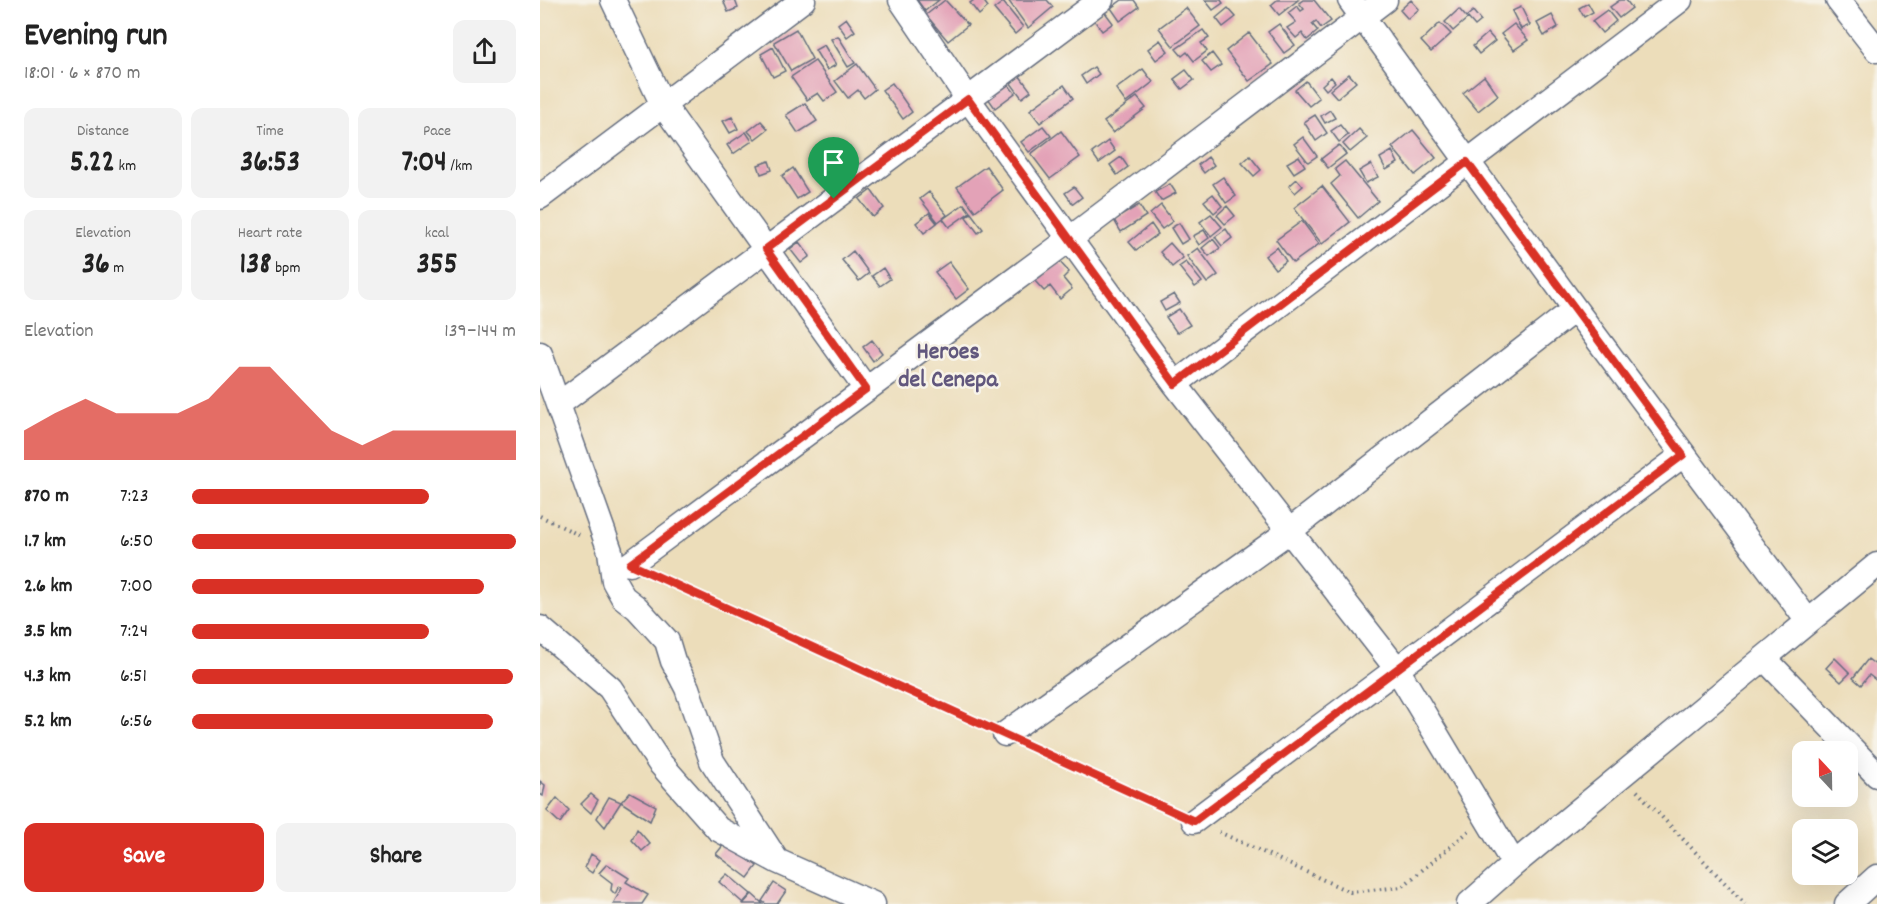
<!DOCTYPE html>
<html lang="en">
<head>
<meta charset="utf-8">
<style>
	:root { --surface:#fff; --page:#f2f2f2; --text:#222; --muted:#767676; --accent:#d93025 }
	body { margin:0; font-family:Dekko,sans-serif; background:var(--page); color:var(--text); height:100vh; display:flex; flex-direction:column; font-size:22px; white-space:nowrap }
	* { box-sizing:border-box; margin:0 }
	p { font-size:20px; color:var(--muted) }
	.icon { flex:none; width:33px; height:33px; fill:none; stroke:currentColor; stroke-width:2; stroke-linecap:round; stroke-linejoin:round }
	.map { position:relative; flex:1; overflow:hidden }
	.panel { display:flex; flex-direction:column; background:var(--surface); width:540px }
	.panel>* { flex:none }
	.needle { width:39px; rotate:338deg }
	.controls { position:absolute; left:1252px; top:741px; display:grid; gap:12px }
	.controls a { display:grid; place-items:center; width:66px; height:66px; border-radius:12px; background:var(--surface); box-shadow:0 6px 24px #0002; font-size:30px }
	.pin { position:absolute; display:grid; place-items:center; width:51px; height:51px; color:#fff; margin:-62px -26px; border-radius:50% 50% 50% 0; rotate:-45deg; box-shadow:0 0 6px #0007 }
	.pin .icon { rotate:45deg }
	.round { display:grid; place-items:center; flex:none; width:63px; height:63px; border-radius:12px; background:var(--page) }
	.headline { display:flex; align-items:center; justify-content:space-between; height:102px; padding:0 24px }
	h1 { font-size:33px; font-weight:700; line-height:45px }
	.figures { display:grid; grid-template-columns:repeat(3,1fr); gap:9px; height:102px; padding:6px 24px }
	.figures div { display:grid; align-content:center; border-radius:12px; background:var(--page); text-align:center }
	.figures b { font-size:30px; font-weight:700 }
	.figures small { font-size:16px; font-weight:400 }
	.figures p { font-size:16px }
	.chart { height:168px; padding:12px 24px }
	.chart p { display:flex; justify-content:space-between }
	.chart svg { width:100%; height:108px; margin-top:6px; fill:var(--accent); opacity:.7 }
	.cta { display:flex; gap:12px; margin-top:auto; padding:12px 24px }
	.cta a { flex:1; height:69px; border-radius:12px; background:var(--accent); color:#fff; font-size:24px; font-weight:700; line-height:69px; text-align:center }
	.cta a+a { background:var(--page); color:var(--text) }
	ul { padding:0 24px; list-style:none; font-size:20px }
	li { display:grid; grid-template-columns:96px 72px 1fr; align-items:center; height:45px }
	li i { height:15px; border-radius:8px; background:var(--accent) }
	main { display:flex; flex:1; min-height:0 }
	.map>svg:first-child { display:block }
	.building { fill:#e3a2b7 }
	.lines { fill:none; stroke-linecap:round; stroke-linejoin:round }
	.minor-casing { stroke:#646c7e; stroke-width:27 }
	.path { stroke:#646c7e; stroke-width:4; stroke-dasharray:1.5 4.5; stroke-linecap:butt }
	.minor { stroke:#fff; stroke-width:24 }
	.route-casing { stroke:#fff; stroke-width:12 }
	.route { stroke:#d93025; stroke-width:8 }
	.labels { text-anchor:middle; dominant-baseline:central; stroke-width:5; stroke-linejoin:round; paint-order:stroke }
	.neighbourhood-label { font-size:24px; font-weight:bold; fill:#61577d; stroke:#f7f3e8 }
</style>
</head>
<body>
<main>
<section class="panel">
<div class="headline"><div><h1>Evening run</h1><p>18:01 · 6 × 870 m</p></div><a class="round"><svg class="icon" aria-label="share" viewBox="0 0 24 24"><path d="M12 15V3M7 8l5-5 5 5M5 13v7h14v-7"/></svg></a></div>
<div class="figures">
<div><p>Distance</p><b>5.22<small> km</small></b></div>
<div><p>Time</p><b>36:53</b></div>
<div><p>Pace</p><b>7:04<small> /km</small></b></div>
</div>
<div class="figures">
<div><p>Elevation</p><b>36<small> m</small></b></div>
<div><p>Heart rate</p><b>138<small> bpm</small></b></div>
<div><p>kcal</p><b>355</b></div>
</div>
<div class="chart"><p><span>Elevation</span>139–144 m</p>
<svg viewBox="0 0 160 44" preserveAspectRatio="none"><path d="M0 44V32L10 25L20 19L30 25L40 25L50 25L60 19L70 6L80 6L90 19L100 32L110 38L120 32L130 32L140 32L150 32L160 32V44z"/></svg>
</div>
<ul>
<li><b>870 m</b>7:23<i style="width:73%"></i></li>
<li><b>1.7 km</b>6:50<i style="width:100%"></i></li>
<li><b>2.6 km</b>7:00<i style="width:90%"></i></li>
<li><b>3.5 km</b>7:24<i style="width:73%"></i></li>
<li><b>4.3 km</b>6:51<i style="width:99%"></i></li>
<li><b>5.2 km</b>6:56<i style="width:93%"></i></li>
</ul>
<div class="cta"><a>Save</a><a>Share</a></div>
</section>
<div class="map">
<svg width="1337" height="904" viewBox="0 0 1337 904">
	<rect width="100%" height="100%" fill="#f7f3e8"/>
	<filter id="ink" filterUnits="userSpaceOnUse"><feTurbulence type="fractalNoise" baseFrequency=".0167" numOctaves="2"/><feDisplacementMap in="SourceGraphic" scale="12" xChannelSelector="R" yChannelSelector="G"/><feConvolveMatrix kernelMatrix="1 2 1 2 8 2 1 2 1" color-interpolation-filters="sRGB"/></filter>
	<filter id="wash" filterUnits="userSpaceOnUse"><feTurbulence type="fractalNoise" baseFrequency=".008" numOctaves="4" result="noise"/><feDisplacementMap in="SourceGraphic" scale="24" xChannelSelector="R" yChannelSelector="G"/><feGaussianBlur stdDeviation="1.35" result="paint"/><feColorMatrix in="noise" values="0 0 0 0 0 0 0 0 0 0 0 0 0 0 0 0 0 1.4 0 .05"/><feComposite in="paint" operator="in"/></filter>
	<g filter="url(#wash)">
		<rect width="100%" height="100%" fill="#ecddba"/>
		<g id="blocks">
			<path class="building" d="M183,0h12l3,8 -10,4z
				M377,0h22l-14,11z
				M405,0l23,25 -20,16 -22,-26z
				M434,0h9l5,7 -9,8 -9,-12z
				M468,0h39l6,7 -25,21z
				M582,0h12l5,7 -19,14 -9,-13z
				M665,0h16l2,3 -10,7z
				M737,0h21l-19,15 -8,-10z
				M763,0h11l17,21 -10,7 -5,-7 -4,3 6,7 -11,9 -5,-7 -6,5 -9,-10 9,-6 -8,-9 9,-7 4,5 3,-2 -5,-6z
				M871,0l8,9 -11,10 -8,-9z
				M1080,0h6l6,8 -13,10 -9,-11z
				M463,2l20,25 -8,7 -21,-25z
				M1048,3l5,9 -9,5 -5,-9z
				M981,7l9,18 -9,4 -9,-18z
				M646,8l14,18 -27,20 -14,-18z
				M688,8l8,9 -13,10 -7,-9z
				M919,9l7,8 7,-6 8,10 -6,5 -7,-8 -15,13 -8,-9z
				M1067,10l9,11 -14,12 -10,-12z
				M564,11l9,12 -11,8 -9,-12z
				M1012,15l6,12 -14,9 -7,-13z
				M306,18l9,13 -8,6 -9,-13z
				M900,23l11,11 -20,18 -10,-11z
				M739,24l16,21 -11,8 -16,-21z
				M974,24l14,16 -14,10 -13,-16z
				M256,29l16,30 -21,12 -17,-29z
				M663,30l6,8 -8,5 6,8 -13,10 -7,-9 -5,4 -6,-7z
				M709,33l24,31 -24,17 -23,-30z
				M948,33l7,8 -16,13 -6,-8z
				M298,36l17,27 -7,4 -17,-28z
				M620,40l8,11 -12,9 -8,-11z
				M284,45l12,20 -9,5 -12,-20z
				M233,47l12,24 -12,6 -12,-23z
				M672,53l9,12 -10,7 -9,-11z
				M275,61l22,31 -13,9 -6,-8 -11,7 -16,-23z
				M317,64l18,25 -11,9 -6,-8 -10,8 -13,-17z
				M554,67l5,7 -13,10 -5,-8z
				M603,69l10,13 -27,21 -10,-14z
				M646,70l8,10 -12,9 -8,-10z
				M809,74l7,8 -19,16 -7,-8z
				M479,75l12,16 -9,7 -12,-16z
				M944,76l14,19 -20,16 -15,-18z
				M791,77l4,5 -9,8 -4,-5z
				M766,81l13,17 -10,8 -14,-16z
				M352,83l20,29 -9,7 -21,-29z
				M467,83l8,10 -20,15 -7,-10z
				M524,85l9,13 -33,25 -10,-13z
				M597,97l9,11 -33,25 -9,-11z
				M265,103l12,18 -19,12 -12,-18z
				M790,110l5,8 -10,5 -4,-7z
				M775,115l12,18 -11,8 -12,-19z
				M192,117l6,12 -8,4 -7,-12z
				M221,121l7,8 -13,10 -7,-8z
				M800,125l8,10 -9,7 -8,-11z
				M503,126l8,10 -22,16 -8,-10z
				M819,129l8,9 -17,14 -7,-8z
				M873,130l23,28 -21,17 -23,-28z
				M521,131l19,26 -30,22 -19,-25z
				M206,132l6,9 -19,13 -6,-9z
				M763,137l14,19 -9,6 -14,-18z
				M568,141l7,10 -16,12 -7,-10z
				M799,145l7,9 -18,14 -7,-9z
				M852,151l6,12 -12,7 -6,-12z
				M293,156l4,7 -9,6 -4,-7z
				M710,156l11,14 -7,6 -12,-13z
				M759,156l6,10 -11,7 -7,-10z
				M581,157l7,10 -11,8 -7,-10z
				M668,157l6,8 -10,8 -6,-8z
				M229,161l3,9 -11,4 -3,-9z
				M805,161l33,40 -20,17 -27,-34 9,-8 -5,-7z
				M831,164l7,13 -12,6 -7,-12z
				M446,166l17,24 -28,21 -18,-24z
				M253,168l15,24 -11,7 -15,-23z
				M683,177l13,19 -10,7 -13,-19z
				M757,179l6,7 -8,7 -6,-7z
				M630,184l6,9 -15,8 -6,-9z
				M782,186l28,36 -28,22 -28,-36z
				M534,187l8,10 -9,7 -8,-11z
				M331,190l13,18 -11,9 -14,-18z
				M389,192l18,23 -9,7 -18,-23z
				M673,194l9,12 -8,7 -10,-12z
				M424,204l6,8 -21,15 -6,-8z
				M599,205l7,11 -25,16 -7,-12z
				M621,205l12,16 -11,8 -12,-15z
				M687,206l8,10 -10,8 -8,-9z
				M389,213l8,10 -13,10 -8,-10z
				M431,213l12,16 -5,4 -12,-16z
				M671,214l11,13 -11,9 -11,-14z
				M762,221l17,23 -26,19 -17,-23z
				M639,223l10,16 -8,5 -10,-16z
				M611,224l7,10 -22,16 -7,-8z
				M686,229l6,9 -10,8 -7,-9z
				M664,230l5,8 -10,7 -6,-9z
				M673,239l7,9 -11,8 -7,-8z
				M259,242l11,14 -9,7 -11,-14z
				M630,243l13,15 -11,9 -12,-15z
				M737,247l9,14 -11,8 -10,-13z
				M658,248l20,27 -11,8 -20,-27z
				M313,251l16,22 -10,8 -17,-21z
				M519,261l10,11 -6,6 9,11 -12,10 -10,-13 -6,5 -9,-10z
				M409,262l20,27 -13,10 -21,-27z
				M646,262l16,20 -7,5 -16,-20z
				M343,268l7,11 -10,7 -8,-10z
				M634,294l6,9 -15,8 -5,-9z
				M639,309l11,16 -13,8 -11,-16z
				M332,340l10,13 -9,8 -10,-14z
				M1295,658l15,15 -9,9 -15,-14z
				M1328,659l9,7v15l-8,-6 -8,10 -8,-7z
				M0,781l5,4 -2,11 -3,-2z
				M90,792l26,14 -6,15 -29,-19z
				M51,794l7,6 -7,13 -10,-9z
				M69,797l12,5 -16,25 -8,-9z
				M17,798l12,12 -9,13 -13,-12z
				M97,829l13,15 -8,7 -10,-11z
				M185,843l32,23 -9,12 -32,-24z
				M51,854l9,6 -8,13 -7,-5z
				M67,864l22,14 -3,4 22,13 -6,9h-29l9,-16 -3,-2 -4,8 -4,-4 1,-7 -13,-10z
				M187,874l24,20 -8,9 -24,-21z
				M234,883l12,8 -9,13h-11l-4,-3z
				M212,894l11,10h-20z"/>
		</g>
	</g>
	<g filter="url(#ink)">
		<use href="#blocks" fill-opacity="0" stroke="#646c7e" stroke-width="1.5"/>
		<g class="lines">
			<g class="minor-casing">
				<path id="minor" d="M73,0l50,105 203,284
					M361,0l67,99 207,285 222,285 117,195
					M810,0l225,309 233,312
					M1298,0l39,50
					M0,197l263,-197
					M0,354l70,197 4,30 9,16 14,11 30,33 6,20 14,27 25,73 65,100
					M635,384l505,-384
					M19,404l542,-404
					M90,564l429,-317 326,-247
					M0,628l70,60 49,74 59,67 59,32 96,43
					M1224,658l113,117
					M465,734l283,-202 287,-223
					M654,821l489,-366
					M929,904l45,-40 363,-299
					M1307,904l30,-27"/>
			</g>
			<path class="path" d="M0,516l41,20
				M114,574l331,151
				M488,745l146,66
				M1097,791l108,113
				M679,832l131,60 52,-5 67,-56"/>
			<use href="#minor" class="minor"/>
		</g>
	</g>
	<g class="lines" filter="url(#ink)">
		<g class="route-casing">
			<path id="route" d="M428,99l207,285 292,-222 216,293 -489,366 -564,-257 236,-175 -100,-140z"/>
		</g>
		<use href="#route" class="route"/>
	</g>
	<g class="labels">
		<g class="neighbourhood-label">
			<text x="408" y="353">Heroes<tspan x="408" dy="28">del Cenepa</tspan></text>
		</g>
	</g>
</svg>
<div class="controls">
<a><svg class="needle" viewBox="-14 -14 28 28"><path d="M0-13l5 13h-10z" fill="#e53935"/><path d="M0 13l5-13h-10z" fill="#767676"/></svg></a>
<a><svg class="icon" aria-label="layers" viewBox="0 0 24 24"><path d="M12 4l9 5-9 5-9-5zM3 14l9 5 9-5"/></svg></a>
</div>
<div class="pin" style="left:294px;top:199px;background:#1e9e55"><svg class="icon" aria-label="arrive" viewBox="0 0 24 24"><path d="M6 21V4h12l-3 4 3 4H6"/></svg></div>
</div>
</main>
</body>
</html>
